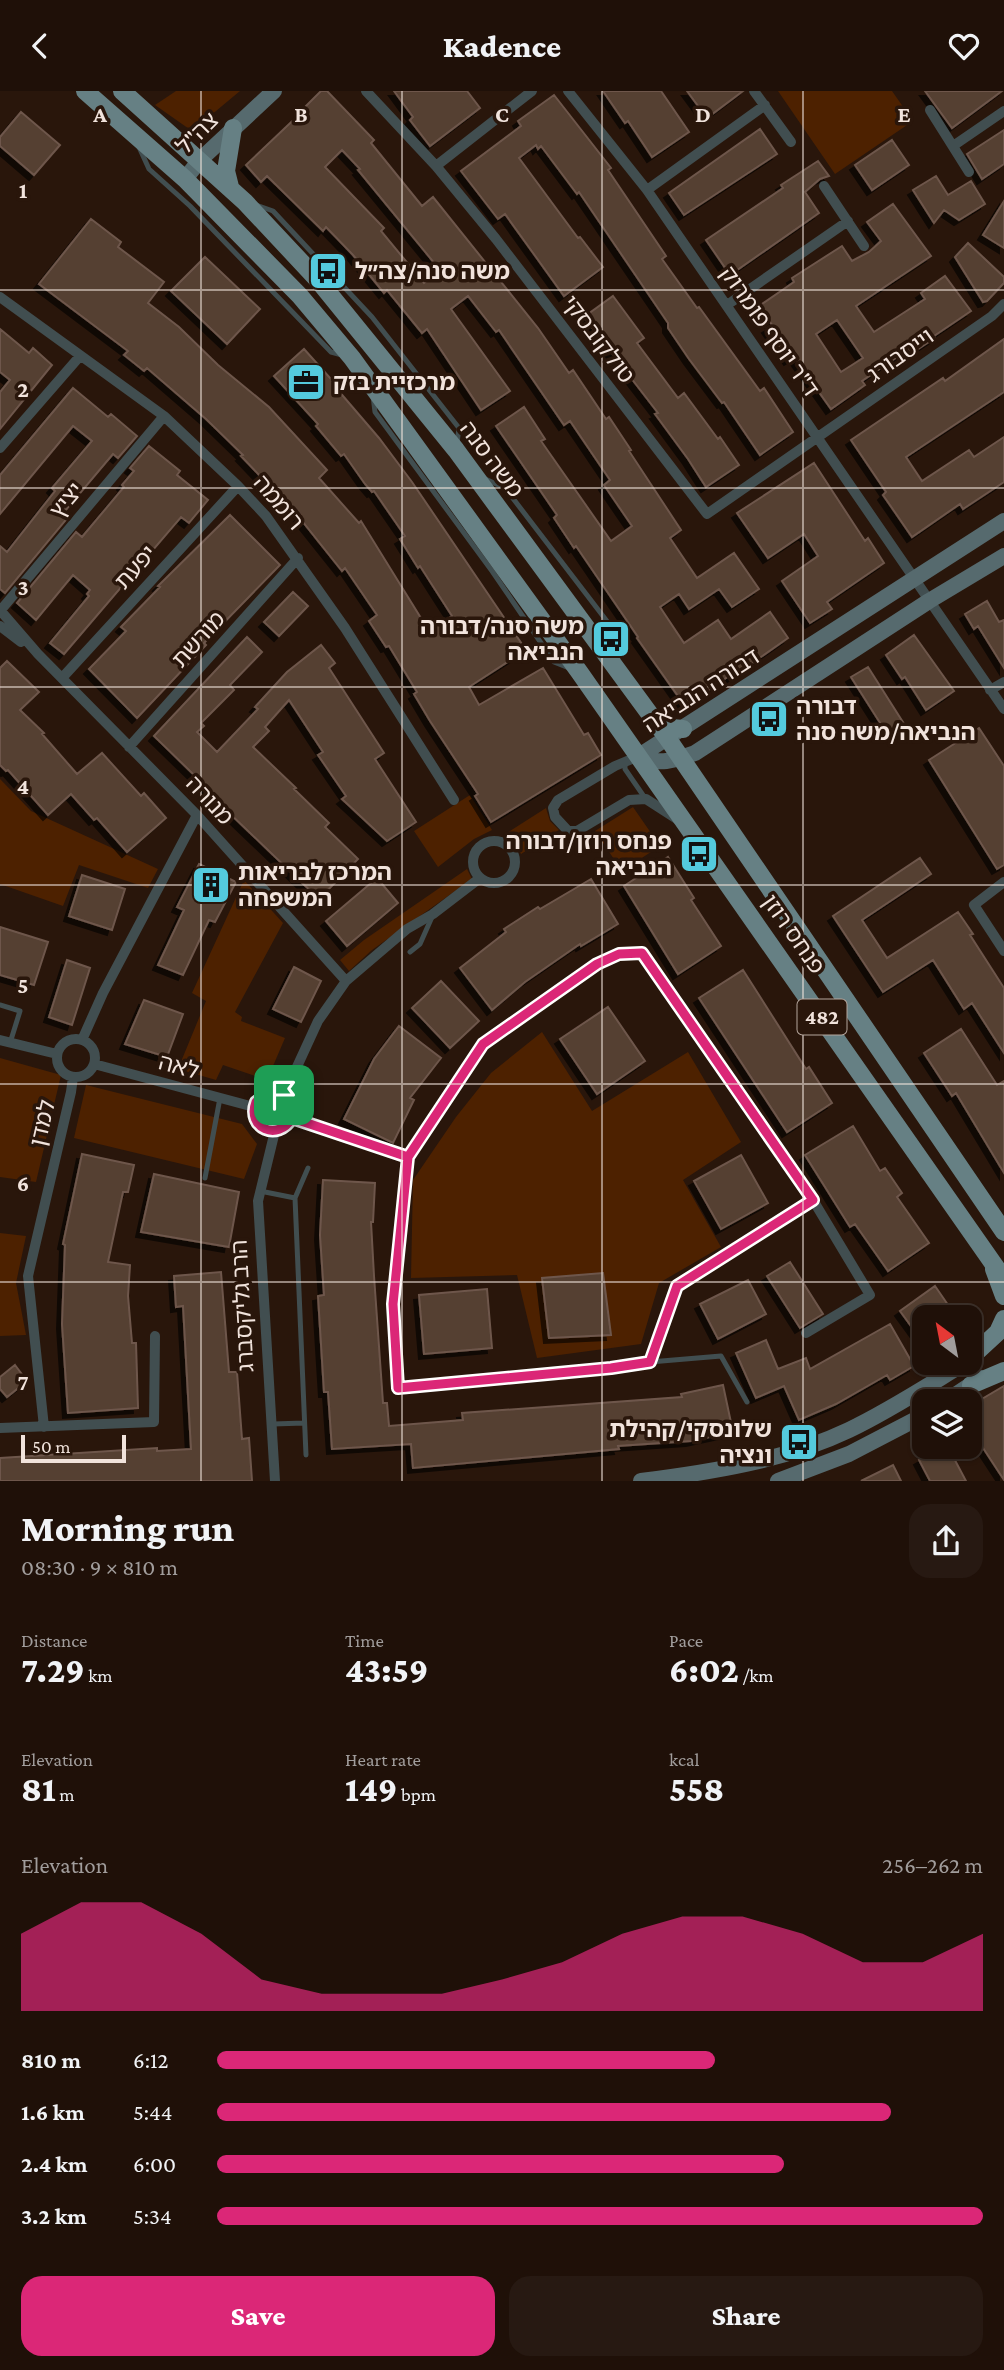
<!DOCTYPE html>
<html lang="en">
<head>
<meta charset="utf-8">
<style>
	:root { --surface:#1f1008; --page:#271912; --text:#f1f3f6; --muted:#a19d9c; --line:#3c3029; --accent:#db2777 }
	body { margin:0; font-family:"Crimson Pro","Noto Sans Hebrew",serif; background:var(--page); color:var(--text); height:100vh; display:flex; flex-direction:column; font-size:26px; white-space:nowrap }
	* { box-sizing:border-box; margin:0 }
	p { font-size:23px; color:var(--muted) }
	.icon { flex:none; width:38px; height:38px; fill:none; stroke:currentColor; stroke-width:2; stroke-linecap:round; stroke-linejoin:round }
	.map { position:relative; height:1390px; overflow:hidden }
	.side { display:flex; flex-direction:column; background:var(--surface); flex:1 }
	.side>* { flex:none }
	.needle { width:46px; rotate:328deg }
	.controls { position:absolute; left:912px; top:1214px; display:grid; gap:14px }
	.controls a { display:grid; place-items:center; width:70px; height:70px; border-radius:14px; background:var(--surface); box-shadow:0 2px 5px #0004,0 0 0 2px var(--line); font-size:35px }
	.scale { position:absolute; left:21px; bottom:18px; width:105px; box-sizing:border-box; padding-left:7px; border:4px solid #f1e3dc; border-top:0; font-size:19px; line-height:24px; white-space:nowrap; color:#f1e3dc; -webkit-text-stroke:5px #29160b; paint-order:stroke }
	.pin { position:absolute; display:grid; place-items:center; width:60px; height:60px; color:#fff; margin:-30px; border-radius:14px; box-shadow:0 4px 10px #0006 }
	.round { display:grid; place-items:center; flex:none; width:74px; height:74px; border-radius:21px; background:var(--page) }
	.head { display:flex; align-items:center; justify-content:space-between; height:119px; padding:0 21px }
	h1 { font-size:38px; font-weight:800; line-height:52px }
	.metrics { display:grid; grid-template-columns:repeat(3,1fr); gap:10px; height:119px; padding:7px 21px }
	.metrics div { display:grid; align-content:center }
	.metrics b { font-size:35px; font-weight:800 }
	.metrics small { font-size:19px; font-weight:400 }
	.metrics p { font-size:19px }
	.chart { height:196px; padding:14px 21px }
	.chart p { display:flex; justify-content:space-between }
	.chart svg { width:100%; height:126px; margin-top:7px; fill:var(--accent); opacity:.7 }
	.action { display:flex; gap:14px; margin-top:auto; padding:14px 21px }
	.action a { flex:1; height:80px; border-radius:21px; background:var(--accent); color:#fff; font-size:28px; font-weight:800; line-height:80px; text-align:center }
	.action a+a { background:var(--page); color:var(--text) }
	ul { padding:0 21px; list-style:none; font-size:23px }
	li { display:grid; grid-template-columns:112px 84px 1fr; align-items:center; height:52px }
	li i { height:18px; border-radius:9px; background:var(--accent) }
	header { display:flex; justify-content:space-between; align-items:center; height:91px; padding:0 21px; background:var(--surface); font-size:32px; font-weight:800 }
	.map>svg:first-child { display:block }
	.green { fill:#4d2100 }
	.building { fill:#543f32; stroke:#6e574b; stroke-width:2; fill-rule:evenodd; filter:url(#shadow) }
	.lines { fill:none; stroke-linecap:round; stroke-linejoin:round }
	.lane { stroke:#414e50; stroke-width:5 }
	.street { stroke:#414e50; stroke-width:10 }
	.secondary { stroke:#566a6e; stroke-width:16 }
	.primary { stroke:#668084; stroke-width:18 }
	.route-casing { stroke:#fff; stroke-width:14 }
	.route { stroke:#db2777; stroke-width:9 }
	.grid { fill:none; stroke:#f1e3dc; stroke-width:2; stroke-opacity:0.55 }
	.labels { text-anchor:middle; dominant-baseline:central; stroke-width:7; stroke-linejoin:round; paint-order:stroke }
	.shield { fill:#29160b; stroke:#b5a69d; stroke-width:2 }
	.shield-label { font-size:21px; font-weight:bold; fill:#f1e3dc }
	.street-label { font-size:23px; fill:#f1e3dc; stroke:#29160b }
	.poi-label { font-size:23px; font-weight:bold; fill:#f1e3dc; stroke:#29160b; text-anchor:start }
	.grid-label { font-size:23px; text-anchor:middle; font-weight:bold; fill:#f1e3dc; stroke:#29160b; stroke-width:7; stroke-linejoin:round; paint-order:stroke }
</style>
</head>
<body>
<header><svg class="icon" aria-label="back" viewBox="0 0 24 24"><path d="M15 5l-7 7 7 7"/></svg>Kadence<svg class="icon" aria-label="heart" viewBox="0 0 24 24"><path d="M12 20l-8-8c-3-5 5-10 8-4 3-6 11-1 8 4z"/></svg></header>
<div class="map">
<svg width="1004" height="1390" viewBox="0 0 1004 1390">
	<defs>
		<filter id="shadow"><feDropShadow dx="-5" dy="5" stdDeviation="0" flood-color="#0009"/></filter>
	</defs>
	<rect width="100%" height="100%" fill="#29160b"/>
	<path class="green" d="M176,0h64l-48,40 -37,-26z
		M778,0h114l21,30 -78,53z
		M0,688l31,32 127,58 -10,19 -69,-23 -16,41 -63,-22z
		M470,704l22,35 -18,9 -36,28 -24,-36z
		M633,716l27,39 -38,25 -27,-40z
		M546,717l4,13 9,9 -38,24 -6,-11 -8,-10z
		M467,778l5,10 -100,71 -23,21 -9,-11 24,-20z
		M244,789l39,43 -48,89 7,5 -1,4 44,17 -18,42 -44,-15 -7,15 -38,-11 28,-68 -14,-8z
		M542,941l50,79 96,-59 53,90 -58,38 38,67 -62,36 -18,61 -104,14 -20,-83 -106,3 2,-98 43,-63 35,-44z
		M0,967l61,17 -25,107 -36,-5z
		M86,994l156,39 15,20 -13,35 -170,-41z
		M0,1142l26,3 -10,47 10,52 -26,1z"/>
	<path class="building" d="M321,0h6l47,49 -3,3 51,63 11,-9 105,131 31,45 4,-3 33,49 3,-2 22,33 -2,1 52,79 -11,8 27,40 37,-25 25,36 -27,18 -13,-18 -30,20 -10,-15 -19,13 24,36 34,-23 13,19 39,-27 18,26 -57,40 -2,-2 -44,30 -48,-68 1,-1 -62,-91 -2,2 -20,-30 3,-3 -61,-89 28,-19 21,32 -4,2 70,100 21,-15 -28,-41 6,-5 -40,-59 -6,4 -65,-95 -3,2 -28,-36 -17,13 59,82 -29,19 -54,-81 -5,4 -35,-43 -3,3 -31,-38 -27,-28 -3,4 -56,-55 -6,6 -15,-17 58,-55 -1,-1zM342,59l18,19 -2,1 82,100 -16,13 -43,-52 3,-3 -59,-61z
		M394,0h73l13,17 -50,38 -20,-26 3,-3z
		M603,0h58l28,41 -37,25 -24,-36 -3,2z
		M687,0h56l-36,27z
		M925,0h77l-50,37z
		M554,4l57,73 -3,2 58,86 -4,3 35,49 2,-1 61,84 4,-3 29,44 -33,23 -36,-53 -2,1 -33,-44 -21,-31v-5l-89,-131 -2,2 -36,-48 -3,3 -2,-4 -17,13 59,80 2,-1 23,30 -39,29 -59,-82 -7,5 -37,-48 60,-45 -3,-5z
		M21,21l39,33 -26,30 -34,-29v-9z
		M760,38l17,25 -93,61 -15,-22z
		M1004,39v34l-22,15 -15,-25z
		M892,49l17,25 -37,25 -17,-25z
		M818,70l11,15 -9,3 -15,13 14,21 -89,62 -24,-35 77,-52 -2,-3z
		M936,85l12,19 23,-14 14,23 -26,16 -15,-10 -10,13 -21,-33z
		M1004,110v47l-21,-13z
		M893,113l38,52 -75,50 18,26 51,-33 -4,-6 24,-17 26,35 -37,25 1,2 -29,19 -3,-4 -41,28 3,4 -34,24 -37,-52 -5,3 -22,-32 5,-3 -13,-19 35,-24 -2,-4 50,-32 10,15 17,-9 12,-11 -14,-19zM837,229l26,38 -22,14 -25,-38z
		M91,128l30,23 -3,5 46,35 -16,21 31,24 39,38 51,42 58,63 -8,8 40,45 2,-2 68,110 23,-15 -32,-50 -2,2 -18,-29 5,-3 -31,-45 -2,1 -7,-8 -21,-30 -3,2 -25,-30 2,-2 -44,-48 30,-27 35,39 -2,1 42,49 33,44 114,168 -57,37 10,18 64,-37 41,67 4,-2 13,22 -110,67 -16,-26 3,-2 -48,-73 -16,-27 3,-2 -28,-46 -3,1 -17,-26 8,-6 -32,-47 -3,3 -43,-54 2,-2 -38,-40 -2,2 -20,-21 2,-1 -37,-36 -59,-51 -3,3 -20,-16 4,-4 -89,-67z
		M968,152l36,34v6l-17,18 -4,1 -28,-45z
		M205,166l55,52 -33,35 -56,-53z
		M613,205l31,42 -7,5 41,55 6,-5 34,46 2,-2 19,28 -33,22 -18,-28 -33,-45 3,-1 -74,-96z
		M0,238l29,24 4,-5 19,17 -52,64v-37l10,-12 -10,-8z
		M1004,248v53l-98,65 16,24 47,-31 5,7 30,-20v45l-41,27 -3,-5 -48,33 -29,-42 3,-3 -35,-52 92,-62 2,3z
		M73,297l35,29 3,-3 26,22 -19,22 -5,-4 -48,57 5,4 -65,78 -5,-4v-43l7,6 48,-61 -3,-3 40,-47 -19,-15 -73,88v-39z
		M149,355l31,25 -3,4 31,25 -19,23 -8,-6 -117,137 -14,-11 39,-47 -2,-2 3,-4 -17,-15 -37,45 -19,-17 59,-71 6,5 42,-50 -2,-2 12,-14 -4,-3z
		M814,372l51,78 3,-3 16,25 -57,39 5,7 -22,14 -28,-42 36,-25 -14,-22 -36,24 -31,-45z
		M230,424l50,50 -76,78 2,2 -69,73 -48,-49 37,-38 -5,-4 39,-40 -2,-1z
		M293,501l15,14 -29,30 -15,-14z
		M987,510l12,21 5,-2v48l-26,-42 -4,3 -9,-15z
		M914,544l40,56 -28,19 -21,-33 -3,2 -16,-24z
		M247,546l15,15 -32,33 4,5 -33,33 3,3 -7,6 20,20 41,-43 -3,-2 32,-35 34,-27 14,18 -6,5 55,85 -9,6 41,63 -29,19 -45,-42 4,-3 -28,-41 5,-3 -34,-52 -24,27 4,4 -16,16 43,41 -2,1 35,34 -4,4 33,32 -39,40 -95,-91 2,-2 -72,-70z
		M7,570l32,31 -19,18 24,23 -2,1 35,40 25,-21 39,43 3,-3 22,25 -39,34 -30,-34 -3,2 -23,-26 -23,21 -40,-45 -2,1 -6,-6v-97z
		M868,576l38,60 -17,10 -38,-60z
		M979,637l25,38v99l-7,4 -68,-109z
		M668,766l26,41 -3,2 30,46 -43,28 -54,-88z
		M920,767l11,16 -69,46 25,38 71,-46 15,22 -3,1 34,53v65l-32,-50 -8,6 -31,-49 -50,32 -50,-76z
		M199,773l37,18 -21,40 -6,-2 -26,55 -25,-10 26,-55 -7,-3z
		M82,784l43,14 -13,41 -43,-14z
		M377,787l21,25 -51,43 -21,-25z
		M591,788l27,45 -37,22 -1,-2 -55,38 -33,28 -32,-42 46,-36 -2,-3 34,-22 2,2z
		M0,836l48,15 -14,43 -34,-10z
		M67,869l23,8 -18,57 -23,-8z
		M294,876l27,14 -20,41 -28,-13z
		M743,879l63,99 3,-2 23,36 -45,29 -88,-134z
		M441,890l38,40 -29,27 -38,-40z
		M144,909l39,14 -16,43 -42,-13z
		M608,916l37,54 -48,33 -37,-55z
		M399,935l42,32 -31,40 4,2 -21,43 -49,-24 30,-60z
		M961,938l36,56 7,-4v92l-48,-80 -4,3 -28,-43z
		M853,1035l27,45 5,-3 17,25 -5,4 32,46 -41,28 -33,-47 -5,3 -45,-72z
		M82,1063l52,11 -6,27h-5l-15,70 22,3 -2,31 4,47h4l2,65 -70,5 -6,-89 3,-79 -2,-1z
		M741,1064l27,48 -47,26 -27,-48z
		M154,1083l85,18 -10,55 -88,-15z
		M323,1089l52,3 -2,39h-2l3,54 9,127h4l2,23 74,-6 -1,-7 220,-16 -1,-3 42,-9 10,47 -42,9 -73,5 1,3 -206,19 -2,-24 -79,5 -4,-57h-4l-6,-96 6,-1 -4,-60z
		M790,1171l33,52 -23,14 -33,-52z
		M221,1181l8,100h8l5,67 7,-1 3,43h-252v-23l157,-10v3l34,-2 -8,-143 -7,1 -2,-31z
		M603,1182l8,62 -62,3 -7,-60z
		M748,1189l18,34 -48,25 -18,-35z
		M935,1195l22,32h-33v26l-24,-33z
		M487,1198l5,59 -68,6 -5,-59z
		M890,1233l24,42 -24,14 -3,-5 -51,29 -37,16 -15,-34 -28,12 -20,-45 30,-13 12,29 28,-11 4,11z
		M15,1274l12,16 -20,16 -7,-8v-12z
		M1004,1295v94l-34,-52v-22z
		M942,1356h6l18,34h-36l-11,-21z
		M893,1374l8,16h-40z"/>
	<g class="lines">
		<path class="lane" d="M139,56l10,22 41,37 141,146 11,3
			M256,114l17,6 99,106 87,111 -2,15
			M373,305l2,16 117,159 62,91 15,6
			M483,387l22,10 111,145 2,29
			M625,671v7l20,29
			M410,861l10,-8 12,-27
			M0,914l20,6 -10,32
			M205,1087l15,-80
			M260,1100l35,7
			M650,1271l71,-6 26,46
			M273,1333l31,-1
			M306,1364l-11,-257 13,-30"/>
		<path class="street" d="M366,0l70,75 60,73 211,275 285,-198 12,-12
			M568,0l79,99 357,519
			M754,0l37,51
			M930,19l39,62
			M953,55l51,-35
			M436,75l96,-75
			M824,95l40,60
			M647,99l118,-85
			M0,206l164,119 74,70 28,30 79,112 109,172
			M727,214l121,-84
			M0,357l80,-92
			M0,519l38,44 159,161 149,166
			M0,520l164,-195
			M0,535l21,16
			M62,587l176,-192
			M990,599l14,-8
			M129,656l169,-189
			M639,665l-24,10 -57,34 -5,8 2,9 13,14h9l52,-31 17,-1 31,20
			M473 771a21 21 0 1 1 42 0a21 21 0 1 1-42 0Z
			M1004,791l-30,23 30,46
			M57 967a19 19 0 1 1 38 0a19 19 0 1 1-38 0Z
			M0,949l57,14
			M82,949l21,-47 94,-178
			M94,973l160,43
			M253 1020a20 20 0 1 1 40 0a20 20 0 1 1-40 0Z
			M284,1004l34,-74 28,-40 61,-52 26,-15 47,-36
			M291,1027l117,39
			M275,1040l-17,70 17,280
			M806,1242l64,-38 -57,-95 -171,-247 -23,1 -22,10 -114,80 -75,113 -15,147 5,84 213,-20 39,-6 27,-76 136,-86
			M44,1336l-16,-151 43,-184 2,-15
			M0,1337l154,-6 1,-86"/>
		<path class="secondary" d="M185,88l15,-19 74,-69
			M639,665l365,-235
			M639,665c20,10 36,4 56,-3l234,-152 75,-45
			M945,1311l36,-24
			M641,1390c70,-9 143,-20 208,-51 40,-19 78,-44 116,-67
			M778,1390l71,-27 75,-39"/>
		<path class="primary" d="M85,0l100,88 115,117 52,62 228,315 424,606
			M122,0l123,111 73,78 138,170 212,289 336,493
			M230,96l-4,-16 7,-43
			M654,627l18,10 11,1
			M994,1178l10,27
			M970,1267l28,-26 6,-13
			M971,1294l33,-14"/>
	</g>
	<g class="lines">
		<g class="route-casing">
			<path id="route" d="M284,1004l-15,-3 -13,10c-10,26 22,40 36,16l116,39 75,-113 114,-80 22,-10 23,-1 171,247 -136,86 -27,76 -39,6 -213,20 -5,-84 15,-147 -116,-39 -1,-15 -7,-8"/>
		</g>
		<use href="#route" class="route"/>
	</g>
	<path class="grid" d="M201,0v1390M402,0v1390M602,0v1390M803,0v1390M0,199h1004M0,397h1004M0,596h1004M0,794h1004M0,993h1004M0,1191h1004"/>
	<defs>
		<g id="bus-square" transform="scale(2.0125)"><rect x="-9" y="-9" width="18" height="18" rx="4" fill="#54cadd" stroke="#29160b"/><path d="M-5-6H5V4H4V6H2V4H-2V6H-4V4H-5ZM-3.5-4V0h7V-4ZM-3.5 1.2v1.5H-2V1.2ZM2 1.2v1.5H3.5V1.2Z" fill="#111"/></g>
		<g id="office-square" transform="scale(2.0125)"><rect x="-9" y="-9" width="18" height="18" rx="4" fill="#54cadd" stroke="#29160b"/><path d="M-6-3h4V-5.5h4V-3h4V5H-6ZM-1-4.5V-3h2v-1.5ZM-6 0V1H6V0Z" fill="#111"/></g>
		<g id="building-square" transform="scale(2.0125)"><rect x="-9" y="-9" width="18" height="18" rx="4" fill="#54cadd" stroke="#29160b"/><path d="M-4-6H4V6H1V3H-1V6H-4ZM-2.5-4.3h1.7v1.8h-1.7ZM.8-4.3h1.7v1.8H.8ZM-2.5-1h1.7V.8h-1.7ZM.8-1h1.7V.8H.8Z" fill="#111"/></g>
	</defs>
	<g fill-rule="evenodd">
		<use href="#bus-square" x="328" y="180"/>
		<use href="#office-square" x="306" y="291"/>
		<use href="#bus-square" x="611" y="548"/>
		<use href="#bus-square" x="769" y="628"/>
		<use href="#bus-square" x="699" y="763"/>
		<use href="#building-square" x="211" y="794"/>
		<use href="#bus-square" x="799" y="1351"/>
	</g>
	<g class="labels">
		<rect class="shield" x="797.5" y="908.5" width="49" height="35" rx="5"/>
		<g class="shield-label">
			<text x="822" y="926">482</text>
		</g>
		<g class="street-label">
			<text transform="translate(197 42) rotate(-45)">צה"ל</text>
			<text transform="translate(770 240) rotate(55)">ד"ר יוסף פומרוק</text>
			<text transform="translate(599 248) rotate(53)">טולקובסקי</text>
			<text transform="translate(900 264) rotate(-35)">וייסבורג</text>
			<text transform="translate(492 368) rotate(53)">משה סנה</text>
			<text transform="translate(66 409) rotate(-50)">יציץ</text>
			<text transform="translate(279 411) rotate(50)">רוממה</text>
			<text transform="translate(135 476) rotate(-48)">יפעת</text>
			<text transform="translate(198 548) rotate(-48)">מורשת</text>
			<text transform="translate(701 599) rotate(-33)">דבורה הנביאה</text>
			<text transform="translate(210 709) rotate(47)">מנורה</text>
			<text transform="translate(794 843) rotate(55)">פנחס רוזן</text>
			<text transform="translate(179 975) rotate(15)">לאה</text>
			<text transform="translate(42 1032) rotate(-77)">למדן</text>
			<text transform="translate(242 1215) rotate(-93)">הרב גליקסברג</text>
		</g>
		<g class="poi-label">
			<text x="355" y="180">משה סנה/צה״ל</text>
			<text x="333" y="291">מרכזיית בזק</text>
			<text x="584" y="535" text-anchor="end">משה סנה/דבורה<tspan x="584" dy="26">הנביאה</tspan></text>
			<text x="796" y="615">דבורה<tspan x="796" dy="26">הנביאה/משה סנה</tspan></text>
			<text x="672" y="750" text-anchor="end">פנחס רוזן/דבורה<tspan x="672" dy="26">הנביאה</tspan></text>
			<text x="238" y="781">המרכז לבריאות<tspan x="238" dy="26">המשפחה</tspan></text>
			<text x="772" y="1338" text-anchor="end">שלונסקי/קהילת<tspan x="772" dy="26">ונציה</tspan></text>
		</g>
	</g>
	<g class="grid-label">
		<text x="100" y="31">A</text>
		<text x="301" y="31">B</text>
		<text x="502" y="31">C</text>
		<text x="703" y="31">D</text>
		<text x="904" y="31">E</text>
		<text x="23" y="107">1</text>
		<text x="23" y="306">2</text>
		<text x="23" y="504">3</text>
		<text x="23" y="703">4</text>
		<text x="23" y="902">5</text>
		<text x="23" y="1100">6</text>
		<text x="23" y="1299">7</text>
	</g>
</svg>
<div class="controls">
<a><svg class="needle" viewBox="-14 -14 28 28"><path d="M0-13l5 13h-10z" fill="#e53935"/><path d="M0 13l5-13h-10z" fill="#a19d9c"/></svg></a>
<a><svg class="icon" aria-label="layers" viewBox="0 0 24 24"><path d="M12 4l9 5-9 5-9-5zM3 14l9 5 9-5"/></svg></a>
</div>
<div class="scale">50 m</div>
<div class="pin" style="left:284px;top:1004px;background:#1e9e55"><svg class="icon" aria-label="arrive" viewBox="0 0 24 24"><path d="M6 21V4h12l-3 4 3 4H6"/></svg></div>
</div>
<section class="side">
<div class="head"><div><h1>Morning run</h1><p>08:30 · 9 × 810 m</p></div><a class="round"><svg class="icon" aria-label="share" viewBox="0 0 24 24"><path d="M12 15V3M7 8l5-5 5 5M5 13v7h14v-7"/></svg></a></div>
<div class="metrics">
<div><p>Distance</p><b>7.29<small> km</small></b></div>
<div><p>Time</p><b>43:59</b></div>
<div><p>Pace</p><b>6:02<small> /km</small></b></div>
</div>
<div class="metrics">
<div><p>Elevation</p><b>81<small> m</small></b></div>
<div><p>Heart rate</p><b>149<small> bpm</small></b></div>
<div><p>kcal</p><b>558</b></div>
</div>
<div class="chart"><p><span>Elevation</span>256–262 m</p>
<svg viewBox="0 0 160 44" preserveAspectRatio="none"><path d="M0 44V17L10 6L20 6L30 17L40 33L50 38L60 38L70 38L80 33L90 27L100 17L110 11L120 11L130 17L140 27L150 27L160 17V44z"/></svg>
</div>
<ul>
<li><b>810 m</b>6:12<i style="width:65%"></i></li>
<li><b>1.6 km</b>5:44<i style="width:88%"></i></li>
<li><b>2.4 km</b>6:00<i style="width:74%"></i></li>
<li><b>3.2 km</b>5:34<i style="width:100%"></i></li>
</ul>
<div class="action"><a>Save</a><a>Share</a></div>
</section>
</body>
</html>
